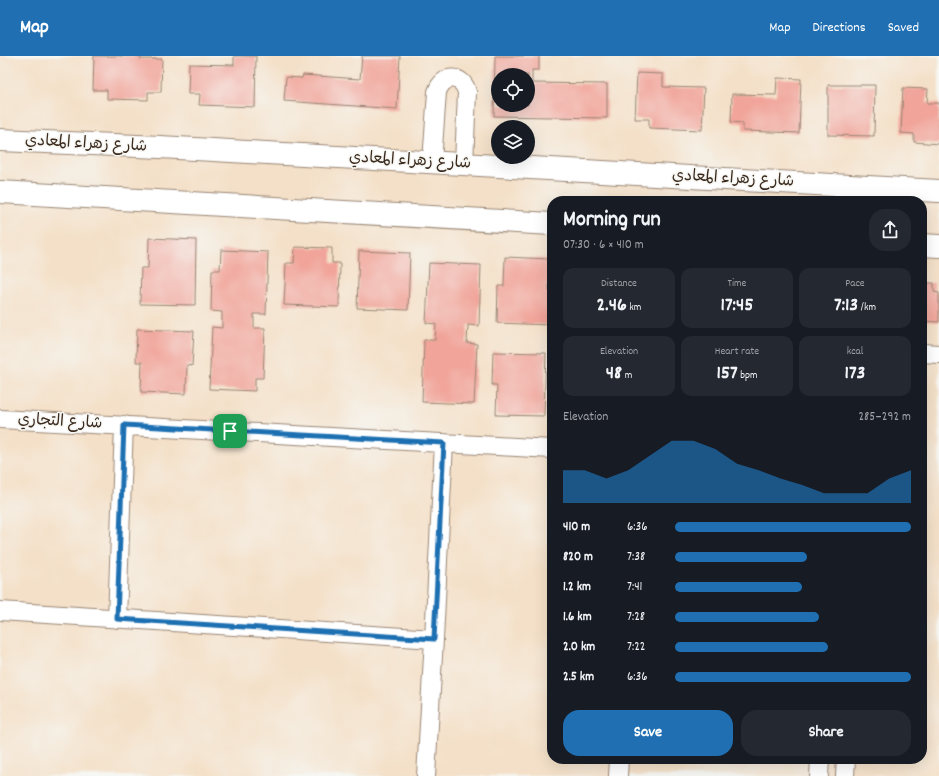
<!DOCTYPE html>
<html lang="en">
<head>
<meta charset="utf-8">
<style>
	:root { --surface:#171b24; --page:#242831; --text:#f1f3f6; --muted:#9ea1a6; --accent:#1f6fb2 }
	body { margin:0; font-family:Dekko,"Playpen Sans Arabic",sans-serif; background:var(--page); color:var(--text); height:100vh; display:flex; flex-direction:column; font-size:15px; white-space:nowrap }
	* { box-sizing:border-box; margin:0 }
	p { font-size:13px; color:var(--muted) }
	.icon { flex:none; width:22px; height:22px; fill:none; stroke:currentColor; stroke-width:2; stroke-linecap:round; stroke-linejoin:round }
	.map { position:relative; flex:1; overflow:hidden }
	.sheet { position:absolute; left:547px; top:140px; width:380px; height:568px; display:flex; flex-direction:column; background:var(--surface); border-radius:16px; box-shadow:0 4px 16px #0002 }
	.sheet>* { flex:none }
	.buttons { position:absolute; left:491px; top:12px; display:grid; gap:8px }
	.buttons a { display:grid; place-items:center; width:44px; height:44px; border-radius:50%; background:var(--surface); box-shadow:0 4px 16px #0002; font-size:20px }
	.pin { position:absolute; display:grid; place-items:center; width:34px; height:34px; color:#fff; margin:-17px; border-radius:8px; box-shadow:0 2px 6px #0006 }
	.round { display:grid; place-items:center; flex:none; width:42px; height:42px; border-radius:16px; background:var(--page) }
	.overview { display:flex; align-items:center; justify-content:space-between; height:68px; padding:0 16px }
	h1 { font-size:22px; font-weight:700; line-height:30px }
	.stats { display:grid; grid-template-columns:repeat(3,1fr); gap:6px; height:68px; padding:4px 16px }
	.stats div { display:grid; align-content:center; border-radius:10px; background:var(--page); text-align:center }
	.stats b { font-size:20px; font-weight:700 }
	.stats small { font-size:11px; font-weight:400 }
	.stats p { font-size:11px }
	.chart { height:112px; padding:8px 16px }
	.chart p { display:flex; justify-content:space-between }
	.chart svg { width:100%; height:72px; margin-top:4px; fill:var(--accent); opacity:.7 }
	.action { display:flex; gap:8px; margin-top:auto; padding:8px 16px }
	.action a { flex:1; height:46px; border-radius:16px; background:var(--accent); color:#fff; font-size:16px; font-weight:700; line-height:46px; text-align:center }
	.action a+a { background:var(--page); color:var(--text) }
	ul { padding:0 16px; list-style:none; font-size:13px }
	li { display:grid; grid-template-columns:64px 48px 1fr; align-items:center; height:30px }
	li i { height:10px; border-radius:5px; background:var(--accent) }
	header { display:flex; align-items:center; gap:24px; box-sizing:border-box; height:56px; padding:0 20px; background:var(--accent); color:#fff }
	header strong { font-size:19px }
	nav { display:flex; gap:22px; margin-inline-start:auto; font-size:14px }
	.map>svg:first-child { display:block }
	.building { fill:#f1a49a; fill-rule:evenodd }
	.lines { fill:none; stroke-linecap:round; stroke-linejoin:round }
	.minor-casing { stroke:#988573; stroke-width:20 }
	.major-casing { stroke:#988573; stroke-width:24 }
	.minor { stroke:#fff; stroke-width:18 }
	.major { stroke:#fff; stroke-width:22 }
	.route-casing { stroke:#fff; stroke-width:8 }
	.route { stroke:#1f6fb2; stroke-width:5 }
	.labels { text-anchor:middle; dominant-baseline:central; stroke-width:3; stroke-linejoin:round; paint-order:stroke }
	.street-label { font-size:16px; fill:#3b2a1e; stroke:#f6f6f2 }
</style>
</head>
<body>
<header>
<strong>Map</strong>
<nav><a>Map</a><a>Directions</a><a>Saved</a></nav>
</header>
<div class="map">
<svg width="939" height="720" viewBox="0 0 939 720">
	<rect width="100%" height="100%" fill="#f6f6f2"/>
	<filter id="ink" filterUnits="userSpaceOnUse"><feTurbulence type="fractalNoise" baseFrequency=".025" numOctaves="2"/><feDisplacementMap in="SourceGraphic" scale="8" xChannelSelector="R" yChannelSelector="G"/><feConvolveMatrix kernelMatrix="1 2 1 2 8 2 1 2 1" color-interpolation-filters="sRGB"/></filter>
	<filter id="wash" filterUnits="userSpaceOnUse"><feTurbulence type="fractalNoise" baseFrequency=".012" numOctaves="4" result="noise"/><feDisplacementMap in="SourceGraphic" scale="16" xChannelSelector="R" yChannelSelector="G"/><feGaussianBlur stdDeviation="0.9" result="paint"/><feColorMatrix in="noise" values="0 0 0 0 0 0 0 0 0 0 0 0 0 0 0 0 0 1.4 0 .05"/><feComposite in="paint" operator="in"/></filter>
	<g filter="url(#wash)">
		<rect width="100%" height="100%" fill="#f4e0c8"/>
		<g id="blocks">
			<path class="building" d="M94,0h46v3h22l-1,33h-13v8l-41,-1v-9h-14z
				M234,0h22l-1,51 -56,-2 1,-11h-12l1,-30 45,1z
				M362,0h38l-3,53 -113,-8 2,-24 16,1 1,-3 57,4z
				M495,0h44v14h-7v13l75,1v34l-113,-2zM498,19h30v30h-30z
				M637,17l26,1v13l41,1 -2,42 -53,-2v-9h-14z
				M777,22l24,1 -2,54 -56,-2v-8l-12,-1 1,-28 44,1z
				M828,29h47l-1,51 -46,-1z
				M903,32l25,1 -1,14h12v41l-25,-2v-8l-13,-1z
				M149,182l47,2 -1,65 -55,-1 1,-36h7z
				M295,191l37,1v15h8l-1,44 -55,-2 2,-42h8z
				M221,194l47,2 -2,62h-12v14h11l-2,50h-8v13l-46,-2 3,-62 10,1v-16l-11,-1 1,-41h8z
				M359,195l51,2 -2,57 -51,-2z
				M505,201l45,2 -1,31h3v35l-55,-2 1,-37h6z
				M429,207l52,2 -2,61 -11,-1 -1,18 10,1 -3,60 -52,-2 2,-62h11l1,-16 -10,-1z
				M922,227h12v9l5,1v29l-17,-1z
				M137,273l57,2 -2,35 -5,-1 -1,29 -45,-2 1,-30h-6z
				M493,296l53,1 -2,63 -48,-1 1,-30h-5z"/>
		</g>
	</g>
	<g filter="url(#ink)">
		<use href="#blocks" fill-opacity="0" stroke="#988573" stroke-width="1"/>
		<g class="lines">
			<g class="minor-casing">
				<path id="minor" d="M432,106l5,-70c6,-18 25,-18 30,0l-3,72
					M922,297l17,1
					M0,363l552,30
					M0,555l434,28
					M117,563l7,-194
					M426,720l8,-137 10,-196
					M618,720l1,-17
					M819,720l1,-17
					M845,720l1,-17"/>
			</g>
			<g class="major-casing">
				<path id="major" d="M0,84l160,7 779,44
					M0,136l552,32
					M922,189l17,1"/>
			</g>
			<use href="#minor" class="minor"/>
			<use href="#major" class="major"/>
		</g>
	</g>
	<g class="lines" filter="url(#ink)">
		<g class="route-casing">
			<path id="route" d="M124,369l320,18 -10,196 -317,-20z"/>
		</g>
		<use href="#route" class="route"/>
	</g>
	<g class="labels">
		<g class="street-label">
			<text transform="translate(86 88) rotate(3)">شارع زهراء المعادي</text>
			<text transform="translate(410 105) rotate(3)">شارع زهراء المعادي</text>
			<text transform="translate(733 123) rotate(3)">شارع زهراء المعادي</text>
			<text transform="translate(60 366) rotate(3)">شارع التجاري</text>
		</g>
	</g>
</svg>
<div class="buttons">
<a><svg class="icon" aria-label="locate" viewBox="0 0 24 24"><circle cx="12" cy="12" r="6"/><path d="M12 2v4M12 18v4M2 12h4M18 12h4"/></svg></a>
<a><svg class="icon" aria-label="layers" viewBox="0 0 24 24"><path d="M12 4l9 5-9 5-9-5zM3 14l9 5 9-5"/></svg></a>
</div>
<div class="pin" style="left:230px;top:375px;background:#1e9e55"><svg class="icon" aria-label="arrive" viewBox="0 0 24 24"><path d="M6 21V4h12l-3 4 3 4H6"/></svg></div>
<section class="sheet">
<div class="overview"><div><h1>Morning run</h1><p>07:30 · 6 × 410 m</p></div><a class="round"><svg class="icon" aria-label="share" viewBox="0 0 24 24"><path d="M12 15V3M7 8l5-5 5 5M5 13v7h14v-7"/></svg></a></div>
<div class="stats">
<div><p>Distance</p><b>2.46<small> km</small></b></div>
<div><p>Time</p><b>17:45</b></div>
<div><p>Pace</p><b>7:13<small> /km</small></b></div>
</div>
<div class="stats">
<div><p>Elevation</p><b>48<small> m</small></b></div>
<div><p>Heart rate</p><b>157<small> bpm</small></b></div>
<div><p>kcal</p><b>173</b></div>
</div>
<div class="chart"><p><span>Elevation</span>285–292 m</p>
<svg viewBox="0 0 160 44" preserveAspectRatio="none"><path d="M0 44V24L10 24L20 29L30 24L40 15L50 6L60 6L70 11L80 20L90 24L100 29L110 33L120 38L130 38L140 38L150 29L160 24V44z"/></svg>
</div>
<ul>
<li><b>410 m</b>6:36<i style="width:100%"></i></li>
<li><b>820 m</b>7:38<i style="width:56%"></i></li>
<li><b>1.2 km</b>7:41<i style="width:54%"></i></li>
<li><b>1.6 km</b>7:28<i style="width:61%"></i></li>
<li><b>2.0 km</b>7:22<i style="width:65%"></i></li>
<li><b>2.5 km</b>6:36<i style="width:100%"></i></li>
</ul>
<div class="action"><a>Save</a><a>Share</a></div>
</section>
</div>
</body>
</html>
